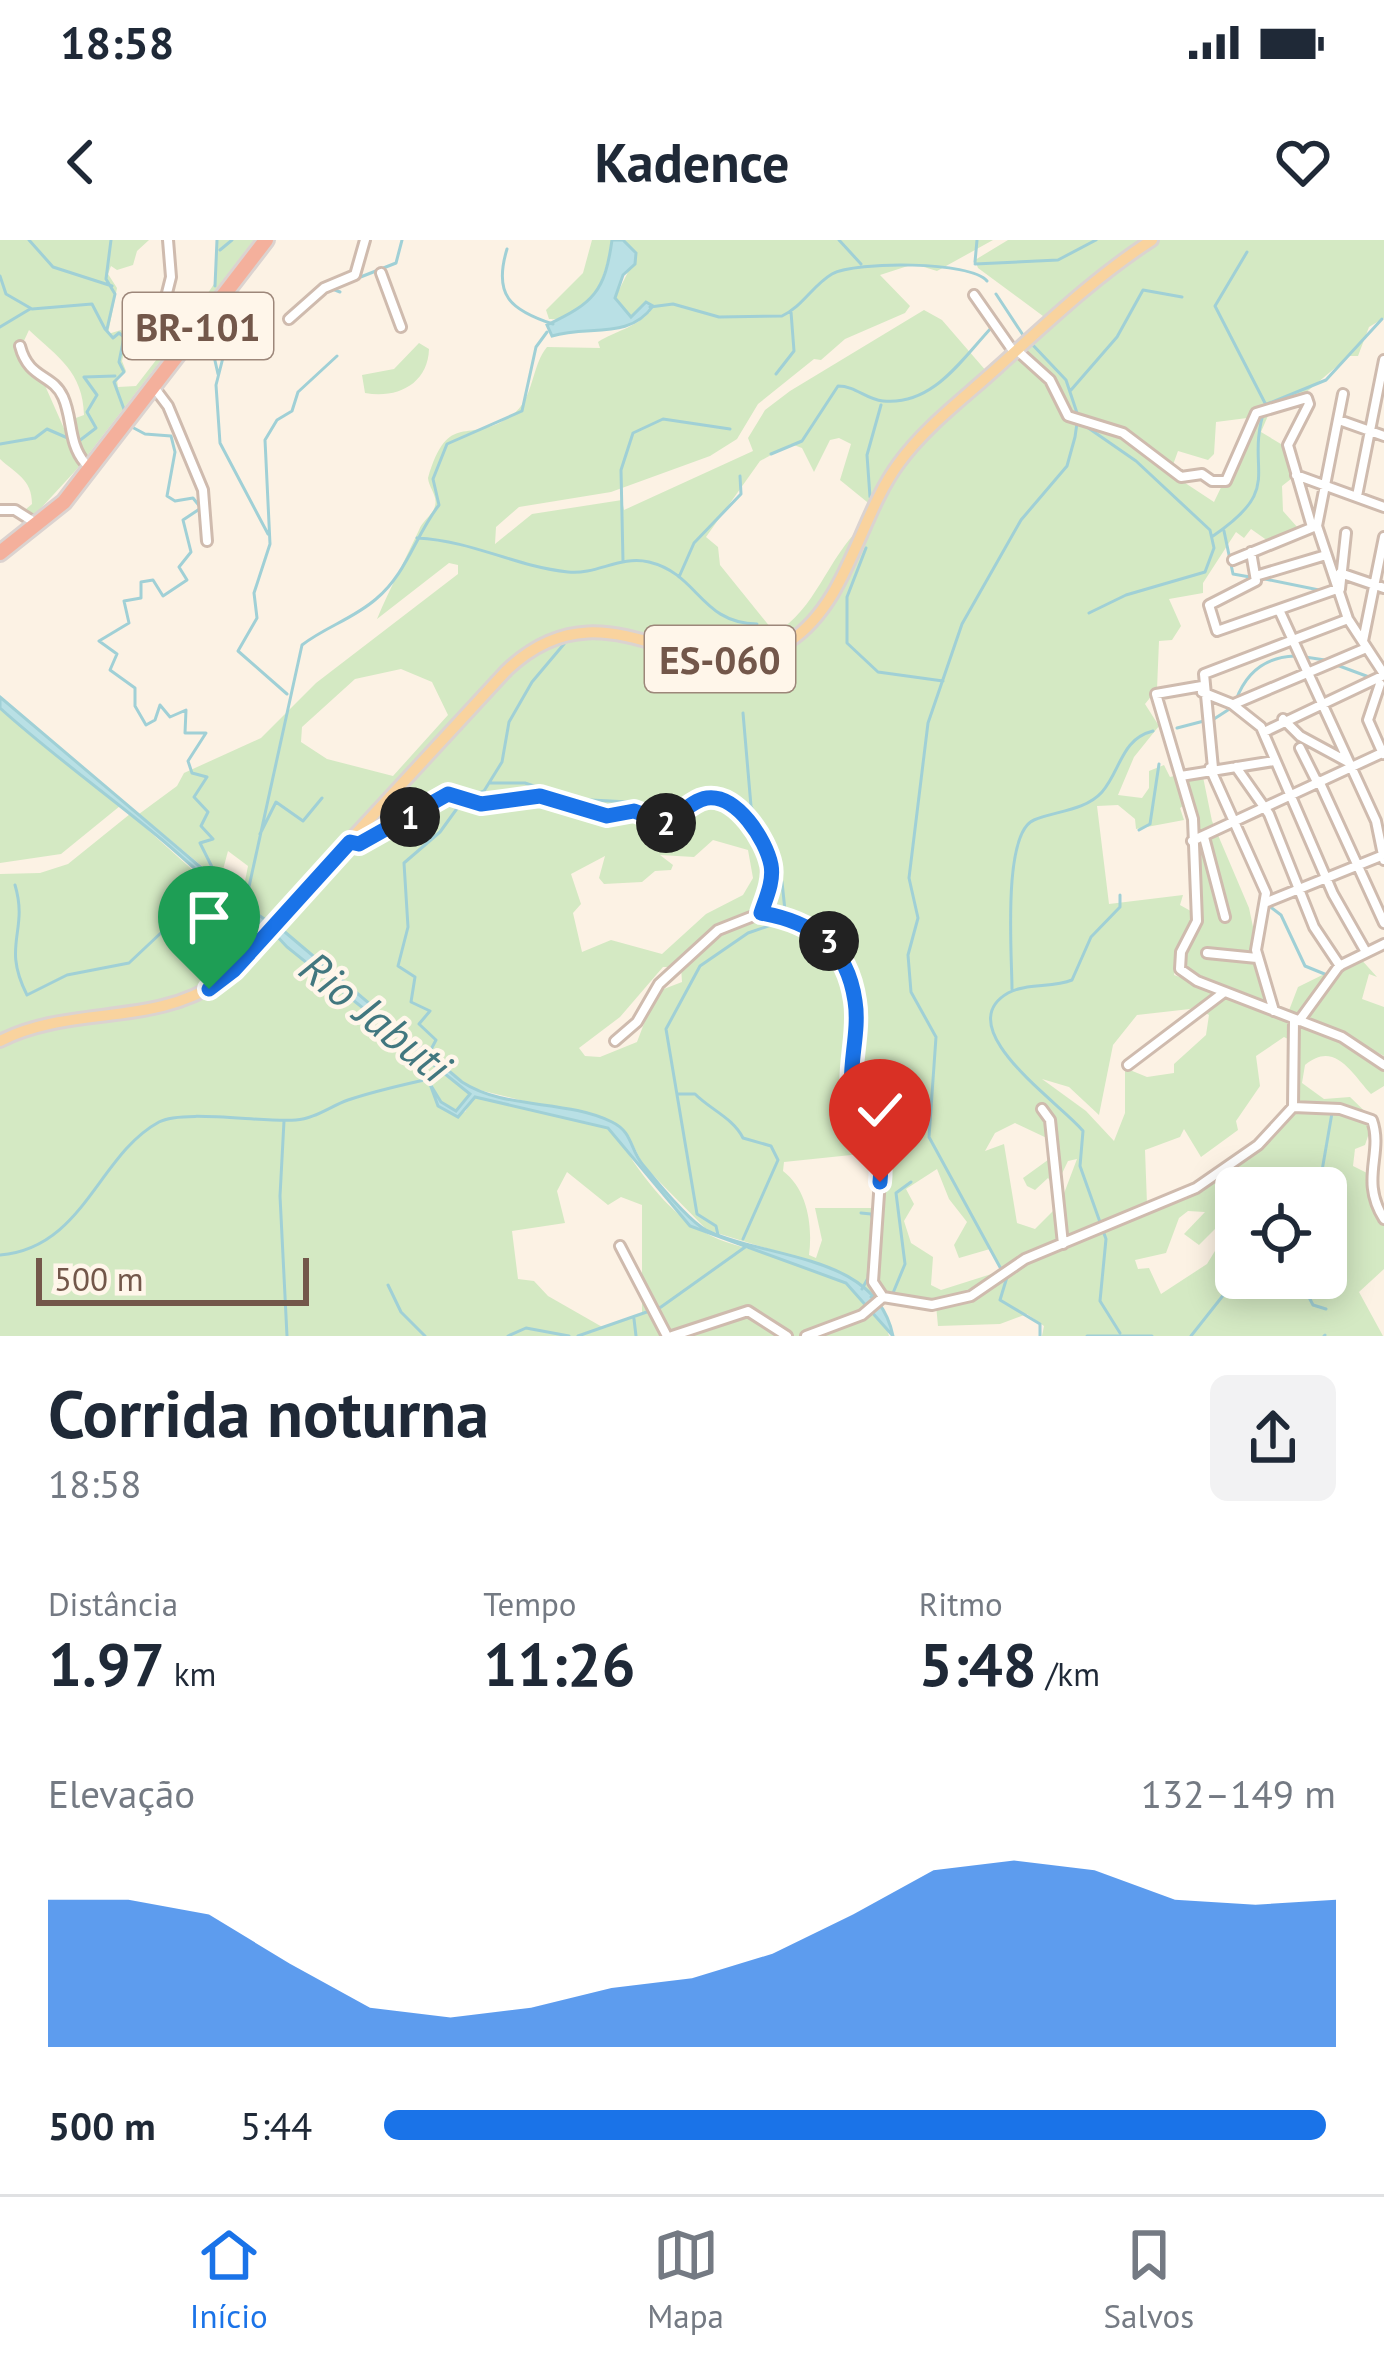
<!DOCTYPE html>
<html lang="pt">
<head>
<meta charset="utf-8">
<style>
	:root { --surface:#fff; --page:#f2f2f3; --text:#1f2937; --muted:#747a83; --line:#e0e1e3; --accent:#1a73e8 }
	body { margin:0; font-family:"PT Sans",sans-serif; background:var(--page); color:var(--text); height:100vh; display:flex; flex-direction:column; font-size:45px; white-space:nowrap }
	* { box-sizing:border-box; margin:0 }
	p { font-size:39px; color:var(--muted) }
	.icon { flex:none; width:66px; height:66px; fill:none; stroke:currentColor; stroke-width:2; stroke-linecap:round; stroke-linejoin:round }
	.map { position:relative; height:1096px; overflow:hidden }
	.details { display:flex; flex-direction:column; background:var(--surface); flex:1 }
	.details>* { flex:none }
	.buttons { position:absolute; left:1215px; top:927px; display:grid; gap:24px }
	.buttons a { display:grid; place-items:center; width:132px; height:132px; border-radius:18px; background:var(--surface); box-shadow:0 6px 30px #0003; font-size:60px }
	.scale { position:absolute; left:36px; bottom:30px; width:273px; box-sizing:border-box; padding-left:12px; border:6px solid #73574a; border-top:0; font-size:33px; line-height:42px; white-space:nowrap; color:#73574a; -webkit-text-stroke:9px #fff6ea; paint-order:stroke }
	.pin { position:absolute; display:grid; place-items:center; width:102px; height:102px; color:#fff; margin:-123px -51px; border-radius:50% 50% 50% 0; rotate:-45deg; box-shadow:0 0 12px #0007 }
	.pin .icon { rotate:45deg }
	.km { position:absolute; width:60px; height:60px; margin:-30px; border-radius:50%; background:#222; color:#fff; font-size:33px; line-height:60px; text-align:center }
	.round { display:grid; place-items:center; flex:none; width:126px; height:126px; border-radius:18px; background:var(--page) }
	.headline { display:flex; align-items:center; justify-content:space-between; height:204px; padding:0 48px }
	h1 { font-size:66px; font-weight:800; line-height:90px }
	.figures { display:grid; grid-template-columns:repeat(3,1fr); gap:18px; height:204px; padding:12px 48px }
	.figures div { display:grid; align-content:center }
	.figures b { font-size:60px; font-weight:800 }
	.figures small { font-size:33px; font-weight:400 }
	.figures p { font-size:33px }
	.chart { height:336px; padding:24px 48px }
	.chart p { display:flex; justify-content:space-between }
	.chart svg { width:100%; height:216px; margin-top:12px; fill:var(--accent); opacity:.7 }
	ul { padding:0 48px; list-style:none; font-size:39px }
	li { display:grid; grid-template-columns:192px 144px 1fr; align-items:center; height:90px }
	li i { height:30px; border-radius:15px; background:var(--accent) }
	.status { display:flex; justify-content:space-between; align-items:center; height:84px; padding:0 60px; background:var(--surface); direction:ltr }
	.status svg { height:33px; fill:currentColor }
	header { display:flex; justify-content:space-between; align-items:center; height:156px; padding:0 48px; background:var(--surface); font-size:54px; font-weight:800 }
	.tab-bar { display:flex; justify-content:space-around; align-items:center; height:168px; border-top:3px solid var(--line); background:var(--surface); font-size:33px; color:var(--muted) }
	.tab-bar a { display:grid; justify-items:center; gap:6px }
	.tab-bar .active { color:var(--accent) }
	.map>svg:first-child { display:block }
	.green { fill:#d4e9c3; fill-rule:evenodd }
	.water { fill:#b9e0e5; stroke:#a0d0d6; stroke-width:3 }
	.lines { fill:none; stroke-linecap:round; stroke-linejoin:round }
	.stream { stroke:#a0d0d6; stroke-width:3 }
	.minor-casing { stroke:#cfbbae; stroke-width:14 }
	.major-casing { stroke:#dbd3d0; stroke-width:16 }
	.highway-casing { stroke:#dbd3d0; stroke-width:20 }
	.minor { stroke:#fff; stroke-width:8 }
	.major { stroke:#f9d39e; stroke-width:10 }
	.highway { stroke:#f4b09c; stroke-width:14 }
	.route-casing { stroke:#fff; stroke-width:24 }
	.route { stroke:#1a73e8; stroke-width:15 }
	.labels { text-anchor:middle; dominant-baseline:central; stroke-width:9; stroke-linejoin:round; paint-order:stroke }
	.shield { fill:#fff6ea; stroke:#9d877a; stroke-width:3 }
	.shield-label { font-size:39px; font-weight:bold; fill:#73574a }
	.water-label { font-size:45px; font-style:italic; fill:#42777f; stroke:#fff6ea }
</style>
</head>
<body>
<div class="status"><b>18:58</b><svg viewBox="0 0 49 12"><path d="M0 12V9h3v3zM5 12V6h3v6zM10 12V3h3v9zM15 12V0h3v12zM26 1h20v11H26zM47 4h2v5h-2z"/></svg></div>
<header><svg class="icon" aria-label="back" viewBox="0 0 24 24"><path d="M15 5l-7 7 7 7"/></svg>Kadence<svg class="icon" aria-label="heart" viewBox="0 0 24 24"><path d="M12 20l-8-8c-3-5 5-10 8-4 3-6 11-1 8 4z"/></svg></header>
<div class="map">
<svg width="1384" height="1096" viewBox="0 0 1384 1096">
	<rect width="100%" height="100%" fill="#fcf2e4"/>
	<path class="green" d="M0,0h149l-12,11 -4,14 -16,5 -6,-4 -3,8 9,14 -9,46 13,-4 6,10 -5,21 4,10 -9,9 1,7 18,-1 72,-93 8,-12 1,-41h37l-177,229 -46,50 -6,-9 7,-6c0,-25 -16,-30 -32,-45zM29,90c29,27 54,42 55,85l-11,4 4,15 -7,8 -27,-61 -12,-8 -8,-30z
		M592,0h20c-6,33 -19,82 -63,79l-3,-9 37,-37z
		M623,0h370l-56,31 -23,-7 -34,11 30,31 -5,7 -60,26 -24,21 -7,-1 -56,45 -21,35 -27,17 -99,36 -92,15 -23,20 -1,17 37,-30 90,-14 2,10 129,-59 -5,-13 17,-28 25,-19 134,-81 18,10 45,52 -41,35 -74,99 -32,-26 11,-36 -12,-6 -9,2 -16,32 -12,-24 -11,-4 -31,17 -54,76 12,10 2,18 55,68c40,-22 53,-76 87,-107 -19,35 -34,77 -64,104 -86,78 -198,-61 -289,32l-237,262 -31,-23 7,-35 -20,-15 -8,30 -81,-67 38,-28 7,-13 77,-35 55,-55 142,-109v-9l-9,-2 -72,56c13,-31 28,-59 42,-89 3,-9 14,-15 16,-24 3,-10 -6,-18 -7,-28 21,-71 41,-31 84,-63 22,-15 19,-49 35,-68l53,1 -2,-6c19,-12 35,-13 52,-30l-3,-10 -15,15 -17,-19 14,-28 2,-21zM401,429l31,13 16,33 -55,61 -66,-17 -26,-17 1,-15 53,-48z
		M1008,0h138l-99,79 -69,-51 -3,-8z
		M1156,0h228v78l-15,9 -11,29h-9l-46,39 -33,16 -9,21 35,21 -5,12 5,10 -14,11 1,25 15,17 -30,13 -17,-12 -7,9 -8,-6 -33,51v10l-34,6 12,27 -9,14 -13,1 -2,48 -12,15 14,22 -25,31 -16,38 24,3 7,-10v-17l15,-6 6,12 8,-2 9,28 -7,5 4,12 -48,9 -1,-10 -17,-14 -21,1 12,98 74,-9 -3,10 16,9 -15,30 -7,31 45,16 -29,18 -53,6 -24,30 -14,70 -30,-28 -27,-8 44,32 28,30 11,-28v-45l22,9 27,-4v-9l32,-29 3,-20 -7,-4 24,-17 65,27 -1,19 -6,-3 -28,19 4,30 -24,35 2,9 -37,27 -17,-28 -4,8 -35,13 2,54c61,-16 103,-56 148,-100l3,-80 33,10 53,35v17l-13,8c-18,-19 -36,-55 -66,-29l-3,18 22,16 26,-2 30,29 -1,8 -10,-1 -4,12 -10,4 -2,17 16,8 2,23 13,25v47l-25,23 24,44h-341l2,-10 -17,-12 -27,10 -62,2 -2,-21 -45,-2 -76,-40 -108,-33 -64,-65 -14,-29 -12,-12 -146,-36 -192,-161 235,-260c25,-19 53,-31 84,-33 61,-3 135,58 196,9 45,-36 83,-149 126,-203l183,-164zM1255,177l-41,85 -44,-29 8,-22 30,9 6,-6 2,-32zM713,600l35,10 5,28 -10,17 -37,19 -44,40 -51,-14 -29,12 -9,-39 8,-9 -10,-30 34,-18 -6,22 5,6 38,-2 13,-11 16,-1 2,-5 -13,-10 34,2zM663,727h18l1,15 -26,10 -19,50 -37,15 -15,-1 -6,-8 41,-31zM1015,883l36,17 1,17 -29,21 4,8 8,4 13,-12 7,10 13,-27 9,-2 -17,45 -25,25 -18,-6 -13,-79 -19,7 10,-18zM880,912l-3,56h-62l7,32 -6,18 -7,-3c4,-30 -2,-66 -26,-84l1,-9zM937,929l12,30 18,23 -13,23 5,13 31,-9 11,22 -60,19 -10,-5 2,-28 -22,-14 -7,-22 10,-17 -8,-15zM1236,948h90v90h-90zM1188,971l17,1 -21,22 15,11 19,-19 8,7 -19,31 -46,30 -12,-26 -11,1 -3,-9 31,-7 13,-35z
		M419,103l10,6c-1,35 -32,50 -64,44l-3,-18 32,-6z
		M0,468l120,98 -59,48 -61,9z
		M1202,532l10,49 37,87 21,99 -88,-40 18,-44 -15,-141 2,-5z
		M130,574l113,101 24,15c-21,21 -42,48 -69,61 -62,29 -134,19 -198,46v-163l40,-1 28,-9z
		M274,693l196,161 -14,17 -15,-9 -10,-18 7,22 15,9 12,-3 9,-15 134,31c15,11 17,21 27,36 24,34 51,64 91,78 51,17 147,30 163,94h-889v-291c60,-28 129,-18 189,-42 35,-14 61,-43 85,-70zM567,932l41,33 13,-8 21,8v108l-38,15 -56,-32 -14,-15 -16,-2 -6,-48 53,-8 -8,-32z
		M1359,717l18,20 -8,-3 -7,25 22,8v49l-52,-28 -44,-15 10,-26z"/>
	<path class="water" d="M612,0h11l13,13 -1,11 -12,11 -8,23 16,19 15,-15 7,4c-24,34 -64,19 -101,30l-5,-11c47,-22 58,-34 65,-85z
		M0,457l251,213 21,14 -5,6c-37,-27 -70,-61 -106,-91 -53,-44 -110,-85 -161,-131z
		M279,687l183,155c43,28 103,17 150,40 21,10 18,28 31,43 13,16 46,56 63,65 63,30 170,23 187,106l-47,-53 -156,-57 -82,-98 -133,-31 -17,20 -20,-11 -8,-22 11,18 15,9 14,-17 -183,-147 -13,-14z"/>
	<g class="lines">
		<path class="stream" d="M29,0l24,27 59,19
			M839,0l22,24
			M507,9c-14,46 3,61 46,75
			M220,10l12,-10
			M975,22l2,-22
			M975,24l83,-4 38,-20
			M0,36l6,18 26,15 60,-5 13,25
			M348,42l48,-19 6,-23
			M215,46l2,-46
			M330,48l10,4
			M996,54l27,41
			M650,67l23,-3 46,13 63,-1c20,-9 31,-31 50,-42 24,-13 139,-13 155,7
			M258,74l-30,24 -12,47 4,58 48,91
			M0,87l30,-18
			M107,89l8,-35 -9,-15 5,-39
			M106,90l7,8 6,-5 5,4 -5,25 5,10 -10,10 11,30
			M211,103l7,31
			M776,134l18,-23 -3,-39
			M1071,150l46,-53 26,-47 39,7
			M1267,164l59,-24 56,-61
			M1084,185l52,36 74,69 4,18 -9,24 -79,23 -37,18
			M130,186l15,8 26,2 4,16 -8,44 8,5 18,-3 8,10 -18,12 8,32 -12,15 8,13 -24,16 -10,-16 -12,2v16l-17,3 5,22 -30,18 18,13 -7,16 25,18v18l11,19 9,-5 5,-15 10,12 16,-7 -1,23h21l-18,28 4,12 15,4 -13,20 14,15 -7,14 12,13 -13,4 21,42
			M79,201l17,-13 -9,-16 10,-17 -13,-18 31,-1
			M0,204l35,-6 12,-9 23,10
			M771,214l31,-13 36,-55c18,0 27,13 45,15 50,5 79,-42 109,-74
			M870,257l-3,-42 14,-50
			M1224,291l9,43 17,3
			M1213,296c75,-51 29,-64 53,-131l-51,-99 32,-54
			M417,298c57,3 96,28 151,34 29,3 52,-17 81,-10 50,12 51,61 108,62
			M866,308l-19,49v46l31,29 65,9
			M623,321l-2,-91 12,-37 30,-14 67,10
			M679,337l15,-34 47,-49 -1,-18
			M1260,338l59,12
			M1305,417l20,3
			M1334,424l35,13
			M287,454l-49,-43 19,-33 -3,-25 16,-49 -5,-104 12,-20 15,-9 6,-19 39,-36
			M1236,460c10,-27 29,-43 59,-44
			M1214,479l17,-11
			M1177,488l27,-7
			M491,543h34l47,16 57,3
			M468,557l16,-6 18,-29 7,-40 23,-40 32,-38
			M1139,590l11,-6 9,-60
			M260,594l16,-32 27,19 19,-23
			M1244,615l15,31
			M15,645c14,47 -14,59 12,110l40,-20 62,-12 52,-49 47,-2 7,-6
			M1120,655v12l-29,30 -19,43c-19,8 -46,3 -64,13 -61,35 56,113 75,138l-3,35 26,73 -6,62 20,32
			M245,665l57,-260c23,-18 51,-26 74,-46 31,-26 39,-63 63,-94l-6,-26 14,-35 75,-33 14,-64 11,-15
			M1268,665l13,10 24,51 22,9
			M1012,749c0,-32 -10,-156 22,-169 21,-9 51,-9 68,-28 19,-22 19,-53 51,-61
			M428,815l8,-15 -17,-16 11,-13 -19,-9 4,-25 -17,-11 10,-39 -4,-64 36,-31 21,-29
			M677,854h18c16,16 38,24 48,44l28,8 7,14 -35,79
			M284,881l-4,75 7,140
			M1319,948l13,-75
			M861,973l10,1 2,6 -5,58 -6,11
			M718,995l-2,-9 -19,-12 -31,-185 34,-63 48,-33 38,-13 -4,-38 -31,-76 -8,-93
			M0,1015c84,-7 98,-100 159,-133 24,-13 105,1 137,-2 18,-1 35,-14 52,-20 29,-10 59,-16 89,-23l4,-7
			M1001,1029l-72,-132 7,-100 -25,-45 -3,-37 10,-37 -9,-40 19,-155 34,-99 59,-104 46,-54 8,-29 3,-21 -12,-36 -36,-38
			M1007,1037l-7,23 40,24v12
			M1299,1038l14,27 13,4
			M388,1045l13,27 24,24
			M871,1057l22,-4 12,-29 -9,-71 15,-11
			M634,1079l2,17
			M508,1096l18,-8 43,8
			M578,1096l83,-29 87,-62
			M1087,1096h65
			M1191,1096l34,-43 20,-15
			M1324,1096l1,-1"/>
		<g class="minor-casing">
			<path id="minor" d="M168,0l3,37 -15,60 12,16
				M381,33l20,54
				M974,55l37,53
				M289,79l35,-31 31,-13 10,-35
				M20,106c9,34 32,27 43,51 10,22 5,46 22,66
				M1020,113l30,27 18,36 55,17 58,44 21,-3 10,7h14l30,-68 51,-15 2,6 -21,41 24,82
				M153,146l15,20 35,84 4,51
				M1343,154l-26,132 31,93 36,55
				M1339,180l45,16
				M1296,235l88,32
				M1357,256l27,-136
				M0,270h15l19,12
				M1251,312l5,29 -47,24 8,26 120,-42
				M1233,320l83,-34
				M1340,333l44,15
				M1259,335l67,-20
				M1340,349l6,-56
				M1280,372l96,209 8,39
				M1363,401l21,-104
				M1380,444l-12,36 15,34
				M1202,446l-46,8 37,125 4,102 -16,31 -1,17 17,12 145,56 42,28
				M1202,452l30,12 29,23 72,167 33,58
				M1234,464l130,-55
				M1283,479l17,17 48,26
				M1264,492l120,-57
				M1300,508l17,34
				M1236,527l33,47 45,113 26,39
				M1210,528l56,125 -10,57 18,61
				M1213,528l-9,-94 144,-55
				M1181,536l93,-15
				M1319,541l65,142
				M1204,597l21,80
				M1192,601l192,-89
				M351,602l8,2 90,-50 32,10 59,-8 65,19 29,-4 33,12 32,-23 14,-2c53,14 62,71 48,115
				M1267,662l114,-46
				M1207,713l50,5
				M1299,781l40,-55 45,-22
				M615,801l22,-19 22,-38 59,-54 43,-17 41,9 21,13 15,21 17,43 -2,101 29,50 -9,132 10,15
				M1128,825l95,-72
				M1293,867l1,-87
				M1042,869l8,11 13,124
				M620,1006l47,90
				M672,1096l76,-25 39,25
				M806,1096l56,-21 21,-18 49,8 39,-9 54,-37 171,-71 62,-43 35,-38 47,2 32,11c12,34 -13,59 12,99"/>
		</g>
		<g class="major-casing">
			<path id="major" d="M0,801c69,-36 154,-14 220,-60l287,-311c104,-99 189,36 283,-29 58,-39 69,-124 109,-178 27,-37 64,-64 98,-95 50,-45 98,-91 155,-128"/>
		</g>
		<g class="highway-casing">
			<path id="highway" d="M0,313l64,-51 202,-262"/>
		</g>
		<use href="#minor" class="minor"/>
		<use href="#major" class="major"/>
		<use href="#highway" class="highway"/>
	</g>
	<g class="lines">
		<g class="route-casing">
			<path id="route" d="M209,749l25,-19 116,-128 9,2 89,-50 33,10 59,-8 67,20 27,-5 32,12c13,-7 26,-23 41,-25 30,-4 59,42 64,67 3,16 -5,33 -10,48 52,9 86,33 94,88 5,31 -7,64 -3,95 6,37 33,35 28,86"/>
		</g>
		<use href="#route" class="route"/>
	</g>
	<g class="labels">
		<g class="shield">
			<rect x="123" y="53" width="150" height="66" rx="9"/>
			<rect x="645" y="386" width="150" height="66" rx="9"/>
		</g>
		<g class="shield-label">
			<text x="198" y="86">BR-101</text>
			<text x="720" y="419">ES-060</text>
		</g>
		<g class="water-label">
			<text transform="translate(376 776) rotate(39)">Rio Jabuti</text>
		</g>
	</g>
</svg>
<div class="buttons">
<a><svg class="icon" aria-label="locate" viewBox="0 0 24 24"><circle cx="12" cy="12" r="6"/><path d="M12 2v4M12 18v4M2 12h4M18 12h4"/></svg></a>
</div>
<div class="scale">500 m</div>
<div class="pin" style="left:209px;top:749px;background:#1e9e55"><svg class="icon" aria-label="arrive" viewBox="0 0 24 24"><path d="M6 21V4h12l-3 4 3 4H6"/></svg></div>
<div class="pin" style="left:880px;top:942px;background:#d93025"><svg class="icon" aria-label="check" viewBox="0 0 24 24"><path d="M5 12l5 5 9-10"/></svg></div>
<b class="km" style="left:410px;top:577px">1</b>
<b class="km" style="left:666px;top:583px">2</b>
<b class="km" style="left:829px;top:701px">3</b>
</div>
<section class="details">
<div class="headline"><div><h1>Corrida noturna</h1><p>18:58</p></div><a class="round"><svg class="icon" aria-label="share" viewBox="0 0 24 24"><path d="M12 15V3M7 8l5-5 5 5M5 13v7h14v-7"/></svg></a></div>
<div class="figures">
<div><p>Distância</p><b>1.97<small> km</small></b></div>
<div><p>Tempo</p><b>11:26</b></div>
<div><p>Ritmo</p><b>5:48<small> /km</small></b></div>
</div>
<div class="chart"><p><span>Elevação</span>132–149 m</p>
<svg viewBox="0 0 160 44" preserveAspectRatio="none"><path d="M0 44V14L10 14L20 17L30 27L40 36L50 38L60 36L70 32L80 30L90 25L100 17L110 8L120 6L130 8L140 14L150 15L160 14V44z"/></svg>
</div>
<ul>
<li><b>500 m</b>5:44<i style="width:99%"></i></li>
</ul>
</section>
<nav class="tab-bar">
<a class="active"><svg class="icon" aria-label="home" viewBox="0 0 24 24"><path d="M3 11l9-7 9 7M6 9v11h12V9"/></svg>Início</a>
<a><svg class="icon" aria-label="map" viewBox="0 0 24 24"><path d="M3 6l6-2 6 2 6-2v14l-6 2-6-2-6 2zM9 4v14M15 6v14"/></svg>Mapa</a>
<a><svg class="icon" aria-label="saved" viewBox="0 0 24 24"><path d="M7 4h10v16l-5-4-5 4z"/></svg>Salvos</a>
</nav>
</body>
</html>
